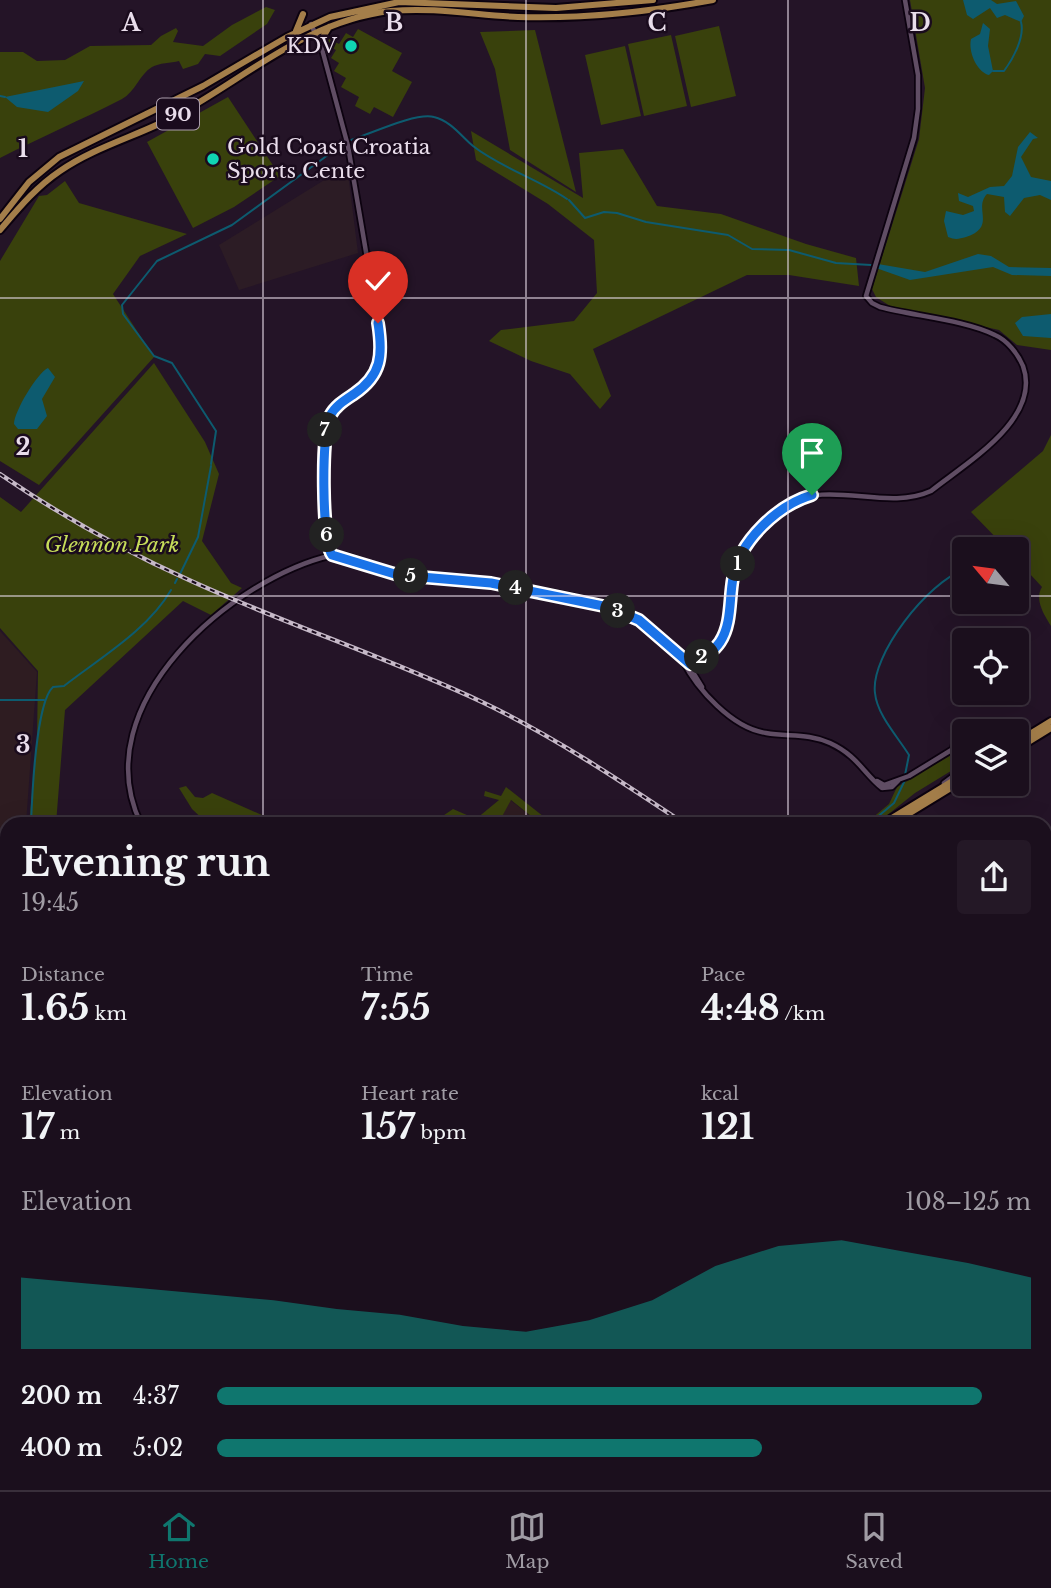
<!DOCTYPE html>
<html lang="en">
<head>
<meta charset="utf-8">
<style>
	:root { --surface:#1b0f1d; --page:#241826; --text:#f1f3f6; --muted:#a09ca4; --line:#392f3b; --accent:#0f766e }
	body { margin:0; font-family:"Libre Baskerville",serif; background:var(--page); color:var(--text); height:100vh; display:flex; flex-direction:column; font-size:26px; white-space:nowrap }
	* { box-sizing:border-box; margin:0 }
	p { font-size:23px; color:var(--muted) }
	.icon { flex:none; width:38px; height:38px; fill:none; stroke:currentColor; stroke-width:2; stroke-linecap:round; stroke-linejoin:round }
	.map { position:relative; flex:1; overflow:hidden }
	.sheet { position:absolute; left:0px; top:817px; width:1052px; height:674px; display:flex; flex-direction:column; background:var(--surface); border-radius:21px 21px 0 0; box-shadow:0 7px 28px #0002,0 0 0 2px var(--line) }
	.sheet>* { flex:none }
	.needle { width:46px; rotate:299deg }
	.buttons { position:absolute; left:952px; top:537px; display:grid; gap:14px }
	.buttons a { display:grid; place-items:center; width:77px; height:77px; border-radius:7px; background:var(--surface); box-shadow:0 7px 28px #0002,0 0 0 2px var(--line); font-size:35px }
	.pin { position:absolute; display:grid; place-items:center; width:60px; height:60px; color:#fff; margin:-72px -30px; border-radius:50% 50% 50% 0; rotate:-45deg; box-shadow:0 0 7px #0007 }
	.pin .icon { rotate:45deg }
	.km { position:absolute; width:35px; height:35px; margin:-18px; border-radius:50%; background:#222; color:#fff; font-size:19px; line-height:35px; text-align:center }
	.round { display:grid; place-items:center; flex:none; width:74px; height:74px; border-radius:7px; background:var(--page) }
	.summary { display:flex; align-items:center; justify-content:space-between; height:119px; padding:0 21px }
	h1 { font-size:38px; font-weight:800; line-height:52px }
	.stats { display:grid; grid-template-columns:repeat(3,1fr); gap:10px; height:119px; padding:7px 21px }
	.stats div { display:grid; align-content:center }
	.stats b { font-size:35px; font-weight:800 }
	.stats small { font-size:19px; font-weight:400 }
	.stats p { font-size:19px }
	.chart { height:196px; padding:14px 21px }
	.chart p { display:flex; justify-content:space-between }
	.chart svg { width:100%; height:126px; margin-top:7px; fill:var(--accent); opacity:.7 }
	ul { padding:0 21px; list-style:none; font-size:23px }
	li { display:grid; grid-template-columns:112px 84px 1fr; align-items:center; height:52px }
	li i { height:18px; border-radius:9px; background:var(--accent) }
	.tab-bar { display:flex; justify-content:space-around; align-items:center; height:98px; border-top:2px solid var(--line); background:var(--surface); font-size:19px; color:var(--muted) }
	.tab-bar a { display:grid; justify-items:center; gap:4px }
	.tab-bar .selected { color:var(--accent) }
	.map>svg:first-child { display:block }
	.industrial { fill:#2e1c21 }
	.education { fill:#2c1c25 }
	.green { fill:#39410c }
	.water { fill:#0d5b6f }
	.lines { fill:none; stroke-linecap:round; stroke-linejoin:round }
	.stream { stroke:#0d5b6f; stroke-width:2 }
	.tertiary-casing { stroke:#0c020f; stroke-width:8 }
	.secondary-casing { stroke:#0c020f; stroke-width:9 }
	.primary-casing { stroke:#0c020f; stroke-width:10 }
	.motorway-casing { stroke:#0c020f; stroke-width:11 }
	.tertiary { stroke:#604d64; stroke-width:4.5 }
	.secondary { stroke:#826557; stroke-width:5 }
	.primary { stroke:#a47e4a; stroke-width:6 }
	.motorway { stroke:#d29e39; stroke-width:8 }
	.rail-casing { stroke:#c6b9c8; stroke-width:4.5 }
	.rail { stroke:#1a0b1d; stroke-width:2; stroke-dasharray:5; stroke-linecap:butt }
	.route-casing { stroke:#fff; stroke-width:14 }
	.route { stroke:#1a73e8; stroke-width:9 }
	.grid { fill:none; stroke:#e9ddeb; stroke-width:2; stroke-opacity:0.55 }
	.poi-dot { fill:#10d5b4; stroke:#1a0b1d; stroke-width:2.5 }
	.labels { text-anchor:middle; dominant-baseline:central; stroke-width:5; stroke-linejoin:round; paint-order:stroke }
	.shield { fill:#1a0b1d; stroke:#ab9ead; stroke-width:2 }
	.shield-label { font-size:19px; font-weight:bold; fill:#e9ddeb }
	.poi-label { font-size:21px; fill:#e9ddeb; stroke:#1a0b1d; text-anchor:end }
	.park-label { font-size:21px; font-style:italic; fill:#c6dc59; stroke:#1a0b1d }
	.grid-label { font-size:23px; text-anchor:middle; font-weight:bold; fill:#e9ddeb; stroke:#1a0b1d; stroke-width:5; stroke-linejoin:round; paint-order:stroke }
</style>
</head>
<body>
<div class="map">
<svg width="1051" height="1490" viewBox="0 0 1051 1490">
	<rect width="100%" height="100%" fill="#241427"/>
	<path class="industrial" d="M0,631l37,41 -11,152h-19v159l-7,2z
		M510,800l31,24h-43z"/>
	<path class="education" d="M347,166l11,87 -119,37 -20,-45z
		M1045,1410l6,3v73l-7,4h-49l-12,-6h62z"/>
	<path class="green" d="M910,0h141v350l-34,-5 -18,-15 -109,-24 -14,-9 -4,-8 47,-150 6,-51z
		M266,7l9,3 -8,14 -47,32 -15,-2 -7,10 -15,5 -4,-8c-8,2 -20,2 -27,6 -12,7 -17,25 -30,32 -41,21 -81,38 -122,59v-106h23l14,9 28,-1 25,-14 61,-1 10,-9 15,-8 2,3 -5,11 30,4 29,-21z
		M719,26l17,70 -45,11 -16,-71z
		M358,29l44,24 -10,18 20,11 -19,35 -19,-10 -4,7 -15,-8 4,-9 -18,-10 5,-9 -12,-7 5,-8 -8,-5 5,-8 -11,-6 3,-6 11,6 7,-11 7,4z
		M535,30l41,162 -66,-42 -15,-81 -15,-37z
		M671,35l16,71 -43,10 -16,-72z
		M625,46l16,70 -40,9 -16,-70z
		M228,97l52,79 -46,31 -41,21 -46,-86z
		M471,131l112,67 -4,-45 44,-4 34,57 64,8 85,30 50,14 3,28 -70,-11h-42l-154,74 18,47 -11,13 -30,-35 -39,-13 -42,-20 12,-11 73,-9 23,-28 -3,-53 -46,-36 -72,-44z
		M65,181l14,22 108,31 -47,22 -27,38 41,63 -115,128 -39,-24v-200l39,-65 8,-1z
		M154,363l51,79 14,32 -17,67 29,42 11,5 -31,27 -28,-14 -118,109 -9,114h-27l8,-84 1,-69 -38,-43v-131l21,15z
		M1051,435v191c-7,-11 -17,-27 -9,-39l-25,-27v-10l-10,-1 -36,-37 72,-61z
		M951,755l12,3 1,5 -49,30 -39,31h-11l24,-20 8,-17z
		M186,786l9,11 8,1 9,-5 70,31h-74l-16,-15 -13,-21z
		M506,787l47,37h-12l-30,-24 -13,24h-31l-13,-5 -8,5h-15l22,-15 23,10 23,-19 -15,-4 1,-5 16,5z"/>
	<path class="water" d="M963,0h28l6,4 19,-3 8,15 -3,6 -16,-7 -8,3 -7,-10 -17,11 -6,-4z
		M983,23l7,6 -2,17 5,25 -4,4c-12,-3 -21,-23 -18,-36l9,-5z
		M84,81l-6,10 -30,21 -31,-5 -12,-10z
		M1030,132l8,6 -5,1 -12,18 10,20 20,4v19l-11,-5 -16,3 -14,18 -5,-4 -1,-15 -17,-3c-14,15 10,33 -21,43 -7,2 -11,3 -18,0l-4,-16 2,-10 17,4 11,-4 -1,-5 -14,-5 -1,-8 10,4 22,-10 14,-1 8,-10 6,-29z
		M978,254l13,2 18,11 42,1v8l-39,-1 -19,-8 -83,13 -34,-12 2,-4 47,8z
		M1051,314v24l-28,-2 -8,-13 7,-6z
		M48,368l7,9 -13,22 5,17 -10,13h-19l-4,-5c0,-12 23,-51 34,-56z"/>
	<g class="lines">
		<path class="stream" d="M993,71h11c9,-12 21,-34 17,-49
			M0,96l5,1
			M351,140c19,-6 65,-28 83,-23 17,4 28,20 39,29 28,22 65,33 94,53
			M569,200l16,18 19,-6 13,1 29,9 82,13 24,14 37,1 47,13 35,2
			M211,464l5,-33 -44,-68 -18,-7 -31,-42 -1,-9 35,-44 75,-36 111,-81
			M1017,561l9,-9
			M180,574l18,-37 13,-71
			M175,583l2,-4
			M0,700h44
			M905,775l4,-20c-11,-18 -32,-40 -34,-62 -5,-38 54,-112 89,-123
			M31,824c1,-27 5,-122 22,-137l11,-1c36,-28 84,-56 107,-96
			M869,824l25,-21 11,-23
			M939,1484l12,6
			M401,1490l1,-6"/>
		<g class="tertiary-casing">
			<path id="tertiary" d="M311,24l11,25 26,97 34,200c-1,43 -34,39 -51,69 -6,10 -6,21 -8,32l5,104
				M683,661c14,28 49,67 83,72 22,4 42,0 64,10 28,13 33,30 52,45l10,-1 6,-6
				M692,668c42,-27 31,-52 41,-93 6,-23 30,-56 51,-69 46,-28 100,6 147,-15 35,-28 111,-72 92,-125 -5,-12 -16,-26 -28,-31 -30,-15 -81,-19 -115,-28l-8,-4 -6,-7 48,-158 4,-29v-34l-13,-75
				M691,669l11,18
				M953,749l2,-10 9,-1
				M953,749l11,6
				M877,781l7,4 25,-9 44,-27
				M944,783l20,-15
				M141,824c-58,-120 93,-247 192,-269 16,-4 48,17 66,20 71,11 173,8 238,44 19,11 36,30 52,45
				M0,991l7,-2
				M0,1028l7,1
				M1045,1048l6,2
				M0,1125l7,5
				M0,1172l7,-8
				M156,1490l1,-6
				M839,1490l4,-6"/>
		</g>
		<g class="secondary-casing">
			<path id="secondary" d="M333,1489l21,-5
				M354,1490l17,-6"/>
		</g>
		<g class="primary-casing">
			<path id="primary" d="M296,31l7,-17
				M320,42l9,-15
				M0,219l29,-37 30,-25 144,-71 84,-49 43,-20 69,-15 157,6 97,-8
				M0,230c18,-21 36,-43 60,-59 36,-25 81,-36 119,-57 70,-39 130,-94 212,-103 43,-4 85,4 127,6 66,2 130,-5 195,-17
				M1017,742l34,-21
				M1017,749l34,-21
				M882,824l82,-50
				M892,824l72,-44"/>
		</g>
		<g class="motorway-casing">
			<path id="motorway" d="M0,1008h7
				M0,1016l7,1
				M1045,1022l6,2
				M1045,1031l6,2"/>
		</g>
		<use href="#tertiary" class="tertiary"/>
		<use href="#secondary" class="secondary"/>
		<use href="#primary" class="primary"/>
		<use href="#motorway" class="motorway"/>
		<g class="rail-casing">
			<path id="rail" d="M0,474c60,41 122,76 189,106 96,44 197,77 293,122 71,34 137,78 203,122
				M1045,1006l6,2"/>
		</g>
		<use href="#rail" class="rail"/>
	</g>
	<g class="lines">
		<g class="route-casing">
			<path id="route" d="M378,323c5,32 4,52 -24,71 -9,6 -19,12 -24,22 -9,17 -8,126 2,139l66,20 93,8 117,24 31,13 51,44c11,-6 23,-11 30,-22 12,-18 9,-43 13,-64 6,-37 45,-73 79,-83"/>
		</g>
		<use href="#route" class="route"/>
	</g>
	<path class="grid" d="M263,0v824M526,0v824M788,0v824M0,298h1051M0,596h964M1017,596h34M0,894h7M1045,894h6M0,1192h7M1045,1192h6M263,1484v6M526,1484v6M788,1484v6"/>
	<g class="poi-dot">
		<circle cx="351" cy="46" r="7"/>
		<circle cx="213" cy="159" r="7"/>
	</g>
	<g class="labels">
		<rect class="shield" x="157" y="98.5" width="42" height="31" rx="5"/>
		<g class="shield-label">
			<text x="178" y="114">90</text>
		</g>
		<g class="poi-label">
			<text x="337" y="46">KDV</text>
			<text x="227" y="147" text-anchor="start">Gold Coast Croatia<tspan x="227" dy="24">Sports Cente</tspan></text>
		</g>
		<g class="park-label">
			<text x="112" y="545">Glennon Park</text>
		</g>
	</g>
	<g class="grid-label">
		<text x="131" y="31">A</text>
		<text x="394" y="31">B</text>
		<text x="657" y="31">C</text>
		<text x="920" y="31">D</text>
		<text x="23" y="157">1</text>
		<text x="23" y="455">2</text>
		<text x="23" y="753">3</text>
	</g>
</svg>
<div class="buttons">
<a><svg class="needle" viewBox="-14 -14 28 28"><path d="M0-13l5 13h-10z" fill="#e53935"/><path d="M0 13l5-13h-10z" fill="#a09ca4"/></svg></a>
<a><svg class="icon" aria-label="locate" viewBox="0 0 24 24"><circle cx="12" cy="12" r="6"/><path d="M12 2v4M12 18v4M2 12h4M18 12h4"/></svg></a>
<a><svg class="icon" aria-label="layers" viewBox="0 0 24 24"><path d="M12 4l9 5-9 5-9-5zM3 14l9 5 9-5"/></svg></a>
</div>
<div class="pin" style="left:812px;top:495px;background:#1e9e55"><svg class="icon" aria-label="arrive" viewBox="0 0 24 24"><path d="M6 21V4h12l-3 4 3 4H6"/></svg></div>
<div class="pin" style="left:378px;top:323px;background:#d93025"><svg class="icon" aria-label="check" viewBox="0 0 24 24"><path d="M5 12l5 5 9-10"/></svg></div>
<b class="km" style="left:738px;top:564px">1</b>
<b class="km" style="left:702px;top:657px">2</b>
<b class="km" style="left:618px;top:611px">3</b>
<b class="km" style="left:516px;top:588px">4</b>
<b class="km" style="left:411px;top:576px">5</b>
<b class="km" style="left:327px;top:535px">6</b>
<b class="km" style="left:325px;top:430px">7</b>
<section class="sheet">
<div class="summary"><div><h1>Evening run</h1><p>19:45</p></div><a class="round"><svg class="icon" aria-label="share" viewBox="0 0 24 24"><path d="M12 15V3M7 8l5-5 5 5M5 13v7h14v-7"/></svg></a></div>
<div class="stats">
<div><p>Distance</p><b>1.65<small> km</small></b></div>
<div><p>Time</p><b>7:55</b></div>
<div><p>Pace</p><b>4:48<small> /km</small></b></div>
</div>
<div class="stats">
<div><p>Elevation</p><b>17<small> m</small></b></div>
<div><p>Heart rate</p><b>157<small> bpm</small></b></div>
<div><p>kcal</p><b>121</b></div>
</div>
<div class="chart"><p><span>Elevation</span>108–125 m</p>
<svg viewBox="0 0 160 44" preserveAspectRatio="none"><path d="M0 44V19L10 21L20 23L30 25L40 27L50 30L60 32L70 36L80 38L90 34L100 27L110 15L120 8L130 6L140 10L150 14L160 19V44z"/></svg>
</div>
<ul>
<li><b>200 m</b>4:37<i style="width:94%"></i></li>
<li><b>400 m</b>5:02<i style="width:67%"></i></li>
</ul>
</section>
</div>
<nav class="tab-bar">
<a class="selected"><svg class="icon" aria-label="home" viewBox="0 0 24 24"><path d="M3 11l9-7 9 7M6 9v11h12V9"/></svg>Home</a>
<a><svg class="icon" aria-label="map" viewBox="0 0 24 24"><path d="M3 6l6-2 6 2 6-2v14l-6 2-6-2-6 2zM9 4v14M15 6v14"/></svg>Map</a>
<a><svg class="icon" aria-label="saved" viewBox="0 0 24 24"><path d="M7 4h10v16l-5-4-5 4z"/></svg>Saved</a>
</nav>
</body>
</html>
